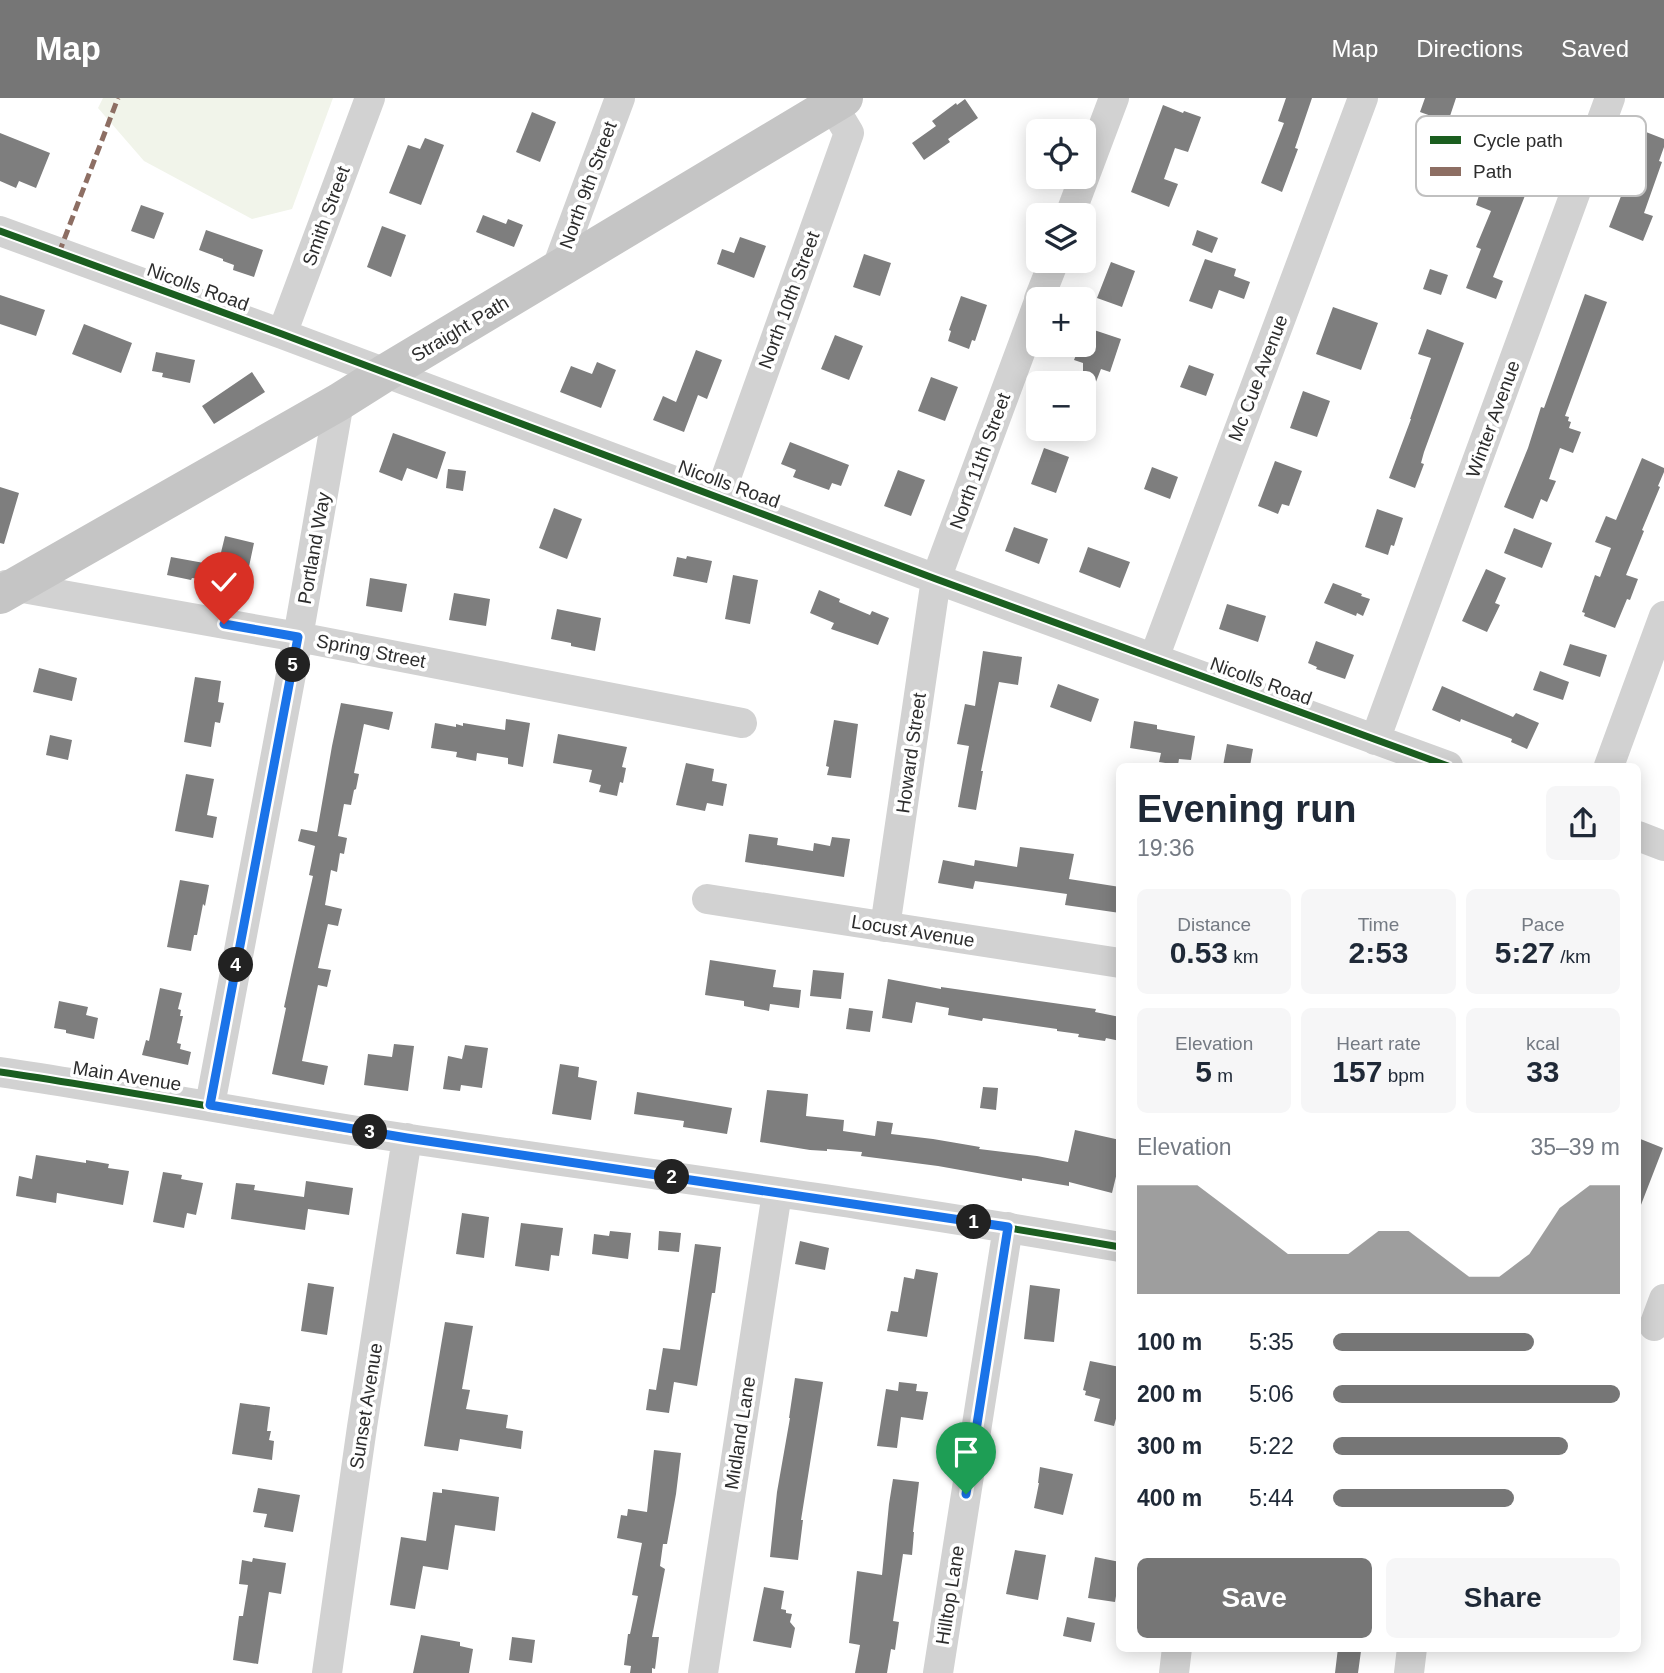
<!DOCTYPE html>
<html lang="en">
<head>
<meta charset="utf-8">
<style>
	:root { --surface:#fff; --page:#f6f6f7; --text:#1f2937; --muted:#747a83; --accent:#767676 }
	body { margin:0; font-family:Arial,sans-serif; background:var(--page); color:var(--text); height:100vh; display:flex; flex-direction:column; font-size:26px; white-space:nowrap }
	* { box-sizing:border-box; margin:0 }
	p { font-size:23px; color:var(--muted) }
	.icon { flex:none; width:38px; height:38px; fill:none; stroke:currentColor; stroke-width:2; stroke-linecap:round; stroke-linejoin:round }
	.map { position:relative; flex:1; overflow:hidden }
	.side { position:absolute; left:1116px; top:665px; width:525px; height:889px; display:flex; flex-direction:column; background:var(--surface); border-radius:10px; box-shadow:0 4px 18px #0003 }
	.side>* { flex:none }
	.buttons { position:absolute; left:1026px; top:21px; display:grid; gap:14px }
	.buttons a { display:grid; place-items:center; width:70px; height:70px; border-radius:10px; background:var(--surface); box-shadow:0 4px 18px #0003; font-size:35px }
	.pin { position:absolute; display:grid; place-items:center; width:60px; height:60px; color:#fff; margin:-72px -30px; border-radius:50% 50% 50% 0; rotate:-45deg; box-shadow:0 0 7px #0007 }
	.pin .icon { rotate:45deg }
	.km { position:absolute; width:35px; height:35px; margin:-18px; border-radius:50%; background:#222; color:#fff; font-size:19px; line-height:35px; text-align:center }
	.round { display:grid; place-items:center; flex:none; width:74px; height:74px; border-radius:10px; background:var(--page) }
	.overview { display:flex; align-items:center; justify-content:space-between; height:119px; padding:0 21px }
	h1 { font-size:38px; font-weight:600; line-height:52px }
	.stats { display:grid; grid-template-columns:repeat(3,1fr); gap:10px; height:119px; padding:7px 21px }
	.stats div { display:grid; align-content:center; border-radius:10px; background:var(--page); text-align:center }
	.stats b { font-size:30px; font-weight:600 }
	.stats small { font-size:19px; font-weight:400 }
	.stats p { font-size:19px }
	.chart { height:196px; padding:14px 21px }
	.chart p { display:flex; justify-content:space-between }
	.chart svg { width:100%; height:126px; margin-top:7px; fill:var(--accent); opacity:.7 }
	.action { display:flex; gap:14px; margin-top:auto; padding:14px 21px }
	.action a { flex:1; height:80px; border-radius:10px; background:var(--accent); color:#fff; font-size:28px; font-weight:600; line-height:80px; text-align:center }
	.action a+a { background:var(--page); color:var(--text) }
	ul { padding:0 21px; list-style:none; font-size:23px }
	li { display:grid; grid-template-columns:112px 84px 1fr; align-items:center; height:52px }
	li i { height:18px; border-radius:9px; background:var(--accent) }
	header { display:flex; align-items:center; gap:42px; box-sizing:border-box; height:98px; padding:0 35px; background:var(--accent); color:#fff }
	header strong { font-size:33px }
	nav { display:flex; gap:38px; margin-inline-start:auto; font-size:24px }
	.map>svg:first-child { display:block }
	.green { fill:#f1f4ea }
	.building { fill:#7e7e7e }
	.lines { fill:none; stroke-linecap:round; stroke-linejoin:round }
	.minor { stroke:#d2d2d2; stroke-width:30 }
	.major { stroke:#c5c5c5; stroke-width:38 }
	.quiet { stroke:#8d6e63; stroke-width:5; stroke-dasharray:10 5; stroke-linecap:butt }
	.cycleway-casing { stroke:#fff; stroke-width:11 }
	.cycleway { stroke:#1b5e20; stroke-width:7 }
	.route-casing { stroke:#fff; stroke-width:14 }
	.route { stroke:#1a73e8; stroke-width:9 }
	.labels { text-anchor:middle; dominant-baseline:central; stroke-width:7; stroke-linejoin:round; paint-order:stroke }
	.street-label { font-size:19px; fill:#2d2d2d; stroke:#fff }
	.key { fill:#fff; stroke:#c0c0c0; stroke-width:2 }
	.key-label { font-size:19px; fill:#2d2d2d }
</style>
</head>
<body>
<header>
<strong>Map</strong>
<nav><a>Map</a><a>Directions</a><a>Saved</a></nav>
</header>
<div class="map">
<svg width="1664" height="1575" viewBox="0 0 1664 1575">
	<rect width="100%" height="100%" fill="#fff"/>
	<path class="green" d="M103,0h230l-41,111 -40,10 -108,-58 -46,-53z"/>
	<path class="building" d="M1286,0h26l-17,50 3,1 -16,43 -21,-9 23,-60 -6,-2z
		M1425,0h31l-8,24 -28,-10z
		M965,1l13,19 -30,21 2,3 -26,18 -12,-17 24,-17 -4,-5 24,-18 1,2z
		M1163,7l20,8 1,-2 17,6 -13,35 -13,-4 -11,31 14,5 -9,23 -38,-15z
		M532,14l24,10 -16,40 -24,-10z
		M1646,34l18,7v8l-5,14 3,1 -18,51 9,3 -10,25 -34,-14z
		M0,35l50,20 -14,35 -17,-7 -3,7 -16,-7z
		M425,40l19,7 -23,60 -32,-12 19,-48 12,4z
		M1486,75l40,13 -2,6 2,1 -33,84 10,4 -7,18 -30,-11 15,-39 -5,-2 15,-36 -15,-6z
		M141,107l23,8 -10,26 -23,-8z
		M483,117l23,9 2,-5 15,6 -9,22 -38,-15z
		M382,128l24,9 -15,42 -24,-10z
		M206,132l57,20 -9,27 -21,-7 1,-5 -11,-4v-2l-24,-9z
		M1197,132l21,8 -6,15 -20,-8z
		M740,139l26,9 -12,32 -37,-14 5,-15 12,4z
		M864,156l27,9 -11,33 -27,-9z
		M1205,161l31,10 -2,7 16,6 -6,17 -25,-9 -7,19 -23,-8z
		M1111,164l24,9 -13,36 -25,-9z
		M1430,171l18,6 -7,20 -18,-6z
		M1585,196l22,8 -42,114 4,1 -1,4 3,1 -2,6 12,4 -8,21 -13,-5 -11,31 7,2 -9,21 -6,-3 -8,20 -29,-12 24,-59 13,-41 3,1z
		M0,197l45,15 -9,26 -36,-12z
		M961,198l26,9 -12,36 -3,-1 -3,9 -21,-8 3,-10 -2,-1z
		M1333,209l45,16 -17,47 -45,-16z
		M84,226l48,19 -11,30 -49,-19z
		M1085,229l36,12 -11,33 -9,-3 -16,41h-2v-47l-9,-3 6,-15h3v-11z
		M1427,231l37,14 -40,109 -3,11 3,1 -9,24 -26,-10 22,-59h-1l21,-61 -13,-4z
		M835,237l28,11 -14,34 -28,-11z
		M696,252l26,10 -15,39 -9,-4 -14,37 -31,-12 10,-24 13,6z
		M156,254l39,8 -5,23 -28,-6 1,-4 -11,-2z
		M597,264l19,8 -15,38 -41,-16 11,-26 21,8z
		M1189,267l25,9 -8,22 -26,-9z
		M252,274l13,20 -51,32 -12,-18z
		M931,279l27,10 -13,34 -27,-10z
		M1303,293l27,10 -13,36 -27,-9z
		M393,335l53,19 -9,27 -30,-11 -5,13 -23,-9z
		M790,344l59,23 -8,21 -9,-3 -3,7 -36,-13 3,-7 -15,-6z
		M1044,350l25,9 -13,36 -25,-9z
		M1642,360l22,10v4l-6,14 2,1 -18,43 2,1 -18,44 12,4 -8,21 -3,-1 -12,29 -31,-12 1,-3 -3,-1 13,-37 5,2 11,-29 -16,-6 11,-26 10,4z
		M1275,363l27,10 -13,35 -7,-2 -4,10 -20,-8z
		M1152,369l26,10 -8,22 -26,-10z
		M448,371l18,2 -3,20 -17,-3z
		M898,372l27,10 -14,36 -27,-10z
		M0,389l19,6 -15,51 -4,-1z
		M554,410l28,11 -15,40 -28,-11z
		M1377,411l26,9 -9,28 -3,-1 -3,10 -23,-8z
		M1014,429l34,12 -9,25 -34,-13z
		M1514,430l38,15 -10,25 -38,-15z
		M225,438l29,7 -7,33 -30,-7z
		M1088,449l42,15 -10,26 -41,-16z
		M687,458l25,5 -5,22 -34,-7 4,-19 9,2z
		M171,459l33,6 -3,16 -9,-1 -1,2 -24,-5z
		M1486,471l20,9 -11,25 5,2 -13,27 -25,-11z
		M733,477l25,5 -8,44 -25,-5z
		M370,480l37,6 -5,28 -36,-6z
		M1333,485l29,11 -1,2 9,3 -7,17 -6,-3 -1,3 -32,-13z
		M819,492l21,9 -1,3 31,13 2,-4 17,7 -11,27 -47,-16 3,-6 -24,-10z
		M454,495l36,6 -4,27 -37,-6z
		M1227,506l39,12 -8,26 -39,-13z
		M557,511l44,9 -6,33 -24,-5v-3l-20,-4z
		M1316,543l38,14 -9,24 -29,-10 1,-2 -9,-4z
		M1570,546l37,11 -7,22 -37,-12z
		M983,553l39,6 -4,28 -19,-3 -18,89h2l-7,39 -18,-3 11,-61 -12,-2 8,-40 10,2z
		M39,570l38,10 -5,23 -39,-9z
		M1540,573l29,11 -6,18 -30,-10z
		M195,579l26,4 -3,21 6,1 -4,20 -5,-1 -4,25 -27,-5z
		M1058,586l41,15 -8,23 -41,-15z
		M1442,588l71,31 3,-4 23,10 -12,26 -16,-7 1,-3 -51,-20 -1,3 -28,-12z
		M341,605l52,9 -4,18 -25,-6 -10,49 5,1 -3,15 -2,1 -3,15 -7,-1 -6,32 9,2 -3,16 -4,-1 -3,19 -6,-2 -6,35 17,4 -4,17 -10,-2 -10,44 13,2 -4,17 -9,-2 -16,76 26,5 -4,19 -52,-11 14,-66 -2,-1 10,-46 19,-85 -4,-1 6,-29 -17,-5 3,-12 16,3 15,-86z
		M506,621l24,4 -7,44 -15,-3v-6l-31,-5 -1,8 -20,-4 1,-5 -26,-4 4,-25 21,4v-3l7,2v-3l42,7z
		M834,622l24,4 -7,54 -24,-3 2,-8 -3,-1z
		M1134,623l23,4v4l38,7 -4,24 -12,-1 -1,6 -19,-3 2,-9 -31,-5z
		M558,636l69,13 -5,20 4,1 -3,15 -3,-1 -3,14 -18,-4 2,-7 -12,-3 3,-12 -39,-7z
		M50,637l22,5 -4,20 -22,-5z
		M1227,646l26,5 -3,17h-27z
		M686,665l28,6 -2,12 15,3 -4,22 -16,-3 -2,8 -29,-6z
		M186,676l28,5 -7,36 10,2 -4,21 -38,-7z
		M749,736l29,4 -1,7 36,6 1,-8 16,3 2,-9 18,2 -6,38 -99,-15z
		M1020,749l54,7 -5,25 51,8v26l-55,-8 2,-11 -92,-13 -2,8 -35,-6 5,-23 31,6 1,-6 42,7z
		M180,782l29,5 -4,21 -2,-2 -6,31h-3l-3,16 -24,-4z
		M710,862l66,10 -3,17 28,3 -2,18 -29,-4 -1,7 -25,-5v-5l-39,-6z
		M813,872l31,3 -3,26 -31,-3z
		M888,881l53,10v-2l155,22 -1,3 25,5v24l-14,-3 -1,3 -27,-4 1,-3 -22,-3v-2l-74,-11 -1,3 -34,-6 1,-7 -33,-6 -4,21 -30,-5z
		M160,890l22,5 -4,16 3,1 -1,6h3l-6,27 4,1 -1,5 11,3 -3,13 -46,-10 4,-15 3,1z
		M59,903l29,6 -2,8 12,3 -4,21 -28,-6v-3l-12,-2z
		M849,910l24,3 -3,21 -24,-3z
		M394,946l20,2 -6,45 -44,-6 4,-31 24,3z
		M465,947l23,3 -6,40 -21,-3 -1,6 -17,-2 5,-33 14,3z
		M560,966l19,3 -1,10 19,4 -6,39 -39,-6z
		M983,989l15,1 -2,22 -16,-2z
		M767,992l41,4 -2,22 38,4 -1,11 32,5 2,-15 16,2 -2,11 42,5 47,8 -1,2 58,7 31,6 7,-32 45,10v20l-8,33 -43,-11v4l-47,-8v3l-84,-15 -77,-10 1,-4 -35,-3v2l-17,-1 -50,-8z
		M637,994l95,16 -5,26 -44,-7 1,-6 -50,-7z
		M1638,1040l25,10 -24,62h-1z
		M36,1057l50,8v-3l23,4 -1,4 21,3 -6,34 -66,-12 -1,10 -40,-7 3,-20 13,3z
		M163,1074l19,3 -1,4 22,4 -7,32 -9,-2 -3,15 -31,-6z
		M306,1083l47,7 -4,27 -41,-6 -3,21 -74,-11 5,-36 19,2 -1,5 50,7z
		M462,1115l27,4 -5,41 -28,-4z
		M521,1125l42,5 -4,28 -8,-1 -2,16 -34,-5z
		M610,1133l21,2 -3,26 -36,-5 2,-20 15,2z
		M659,1133l22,2 -2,19 -21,-2z
		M800,1143l29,7 -4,22 -30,-6z
		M695,1146l26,3 -6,46h-3l-15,93 -23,-4 -5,31 -23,-3 3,-21 7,1 7,-42 17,2z
		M916,1171l22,4 -11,64 -40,-6 4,-20 7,1 6,-35 10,2z
		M308,1185l26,4 -7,48 -26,-4z
		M1030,1187l30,4 -6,53 -30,-3z
		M445,1224l28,4 -11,63 8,1 -4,19 42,6 -2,13 17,3 -2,18 -61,-10 -2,12 -34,-5z
		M1090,1263l30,6v37l-6,22 -20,-5 6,-22 -15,-4 1,-4 -3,-1z
		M795,1280l28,4 -22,138h2l-5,40 -28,-3 7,-65 13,-74h-1z
		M899,1284l18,2 -1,7 12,1 -5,28 -22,-3 -4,31 -20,-2 9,-57 12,2z
		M240,1305l30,4 -3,24h4l-2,9 5,1 -2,19 -40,-6z
		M654,1352l27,3 -5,41 -9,50h-4l-3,22 5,3 -13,68h7l-4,32 -3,-1v5h-22l1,-7 -7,-1 4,-31h2l8,-38 -6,-1 10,-52 -25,-5 4,-23 6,1 1,-7 19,3z
		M1040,1369l33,7 -10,41 -29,-7 5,-25h-1z
		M893,1381l26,3 -6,50h1l-2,23 -9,-1 -10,67 6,1 -4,28 -4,-1 -4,24h-32l5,-28 -11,-2 8,-72 25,4 7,-71z
		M258,1390l42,7 -7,37 -29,-5 3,-13 -14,-2z
		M442,1391l57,8 -4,34 -40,-6 -7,45 -25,-4 -8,43 -25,-4 11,-68 25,4 7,-49 9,1z
		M1015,1452l31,5 -8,45 -32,-6z
		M1095,1459l25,5v29l-3,-1 -2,12 -27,-4z
		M253,1460l33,5 -5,31 -12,-2 -11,72 -25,-4 6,-44h4l5,-31 -9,-1 3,-24 10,2z
		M764,1489l20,4 -3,18 5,1v3l6,1 -2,8 5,6 -4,20 -38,-7z
		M1067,1519l28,6 -4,19 -28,-6z
		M421,1537l39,7v4l13,3 -4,24h-56z
		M512,1539l23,3 -3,23 -23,-3z
		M1338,1550l23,3 -3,22h-23z"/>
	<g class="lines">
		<path class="minor" d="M1070,117l44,-117
			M0,133l282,103 654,245 512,187
			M555,175l65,-175
			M1039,201l15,-38
			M282,236l88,-236
			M719,399l130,-364 -21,-35
			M6,487l292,52 444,86
			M1154,560l209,-560
			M1375,642l235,-642
			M1609,668l55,-150
			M1638,738l26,10
			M707,801l413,64
			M885,829l51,-348 102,-275
			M0,974c137,20 273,47 410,67 237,35 474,66 710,108
			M210,1007l88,-468 41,-235
			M1654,1228l10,-27
			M327,1575l35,-246 45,-289
			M703,1575l74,-480
			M938,1575l70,-446
			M1174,1575l3,-25
			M1409,1575l3,-25"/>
		<path class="major" d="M0,497l339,-193 46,-29 459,-275"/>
		<path class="quiet" d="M59,155l59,-155"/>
		<g class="cycleway-casing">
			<path id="cycleway" d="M0,133l282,103 654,245 512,187
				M0,974c137,20 273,47 410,67 237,35 474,66 710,108"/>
		</g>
		<use href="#cycleway" class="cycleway"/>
	</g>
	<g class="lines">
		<g class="route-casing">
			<path id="route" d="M224,526l74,13 -88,468 197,33 601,89 -42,267"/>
		</g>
		<use href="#route" class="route"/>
	</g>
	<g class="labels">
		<g class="street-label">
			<text transform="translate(588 87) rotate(-70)">North 9th Street</text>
			<text transform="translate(326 118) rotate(-70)">Smith Street</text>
			<text transform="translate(198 189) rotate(20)">Nicolls Road</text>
			<text transform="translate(789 202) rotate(-70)">North 10th Street</text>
			<text transform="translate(460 231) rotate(-31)">Straight Path</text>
			<text transform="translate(1258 280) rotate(-69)">Mc Cue Avenue</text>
			<text transform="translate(1493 321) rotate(-70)">Winter Avenue</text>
			<text transform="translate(980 363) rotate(-70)">North 11th Street</text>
			<text transform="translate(729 386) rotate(20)">Nicolls Road</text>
			<text transform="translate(314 450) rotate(-80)">Portland Way</text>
			<text transform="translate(371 553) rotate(11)">Spring Street</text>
			<text transform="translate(1261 583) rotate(20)">Nicolls Road</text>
			<text transform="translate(911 655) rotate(-82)">Howard Street</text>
			<text transform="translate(913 833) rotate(9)">Locust Avenue</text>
			<text transform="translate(127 978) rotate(9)">Main Avenue</text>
			<text transform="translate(366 1308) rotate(-81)">Sunset Avenue</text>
			<text transform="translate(740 1335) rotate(-81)">Midland Lane</text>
			<text transform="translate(950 1497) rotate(-81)">Hilltop Lane</text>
		</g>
	</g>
	<rect x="1416" y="18" width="230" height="80" rx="10" class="key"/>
	<rect x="1430" y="38" width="31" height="8" fill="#1b5e20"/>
	<rect x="1430" y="69" width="31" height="9" fill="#8d6e63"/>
	<g class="key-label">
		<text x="1473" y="49">Cycle path</text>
		<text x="1473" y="80">Path</text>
	</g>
</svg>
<div class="buttons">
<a><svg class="icon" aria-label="locate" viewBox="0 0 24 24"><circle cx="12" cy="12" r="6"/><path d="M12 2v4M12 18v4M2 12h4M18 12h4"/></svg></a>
<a><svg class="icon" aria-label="layers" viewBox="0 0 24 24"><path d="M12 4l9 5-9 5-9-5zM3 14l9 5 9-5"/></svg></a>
<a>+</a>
<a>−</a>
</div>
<div class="pin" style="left:966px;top:1396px;background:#1e9e55"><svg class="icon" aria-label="arrive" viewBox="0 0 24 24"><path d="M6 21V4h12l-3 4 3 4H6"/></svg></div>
<div class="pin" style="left:224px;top:526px;background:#d93025"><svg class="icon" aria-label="check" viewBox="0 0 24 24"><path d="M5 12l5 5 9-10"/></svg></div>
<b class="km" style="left:974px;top:1124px">1</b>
<b class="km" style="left:672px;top:1079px">2</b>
<b class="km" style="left:370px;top:1034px">3</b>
<b class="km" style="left:236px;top:867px">4</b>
<b class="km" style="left:293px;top:567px">5</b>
<section class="side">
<div class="overview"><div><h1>Evening run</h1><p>19:36</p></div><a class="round"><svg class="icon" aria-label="share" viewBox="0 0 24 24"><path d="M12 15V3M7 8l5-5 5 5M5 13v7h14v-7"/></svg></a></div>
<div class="stats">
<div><p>Distance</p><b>0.53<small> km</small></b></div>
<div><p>Time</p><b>2:53</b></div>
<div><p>Pace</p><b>5:27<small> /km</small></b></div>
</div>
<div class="stats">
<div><p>Elevation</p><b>5<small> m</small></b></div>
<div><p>Heart rate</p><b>157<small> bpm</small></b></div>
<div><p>kcal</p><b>33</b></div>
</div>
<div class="chart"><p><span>Elevation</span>35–39 m</p>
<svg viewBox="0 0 160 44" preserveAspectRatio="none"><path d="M0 44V6L10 6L20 6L30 14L40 22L50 30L60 30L70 30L80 22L90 22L100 30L110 38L120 38L130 30L140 14L150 6L160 6V44z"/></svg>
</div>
<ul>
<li><b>100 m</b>5:35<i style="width:70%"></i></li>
<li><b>200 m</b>5:06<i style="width:100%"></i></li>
<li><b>300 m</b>5:22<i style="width:82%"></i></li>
<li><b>400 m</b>5:44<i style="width:63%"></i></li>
</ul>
<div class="action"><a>Save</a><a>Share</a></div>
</section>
</div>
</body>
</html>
